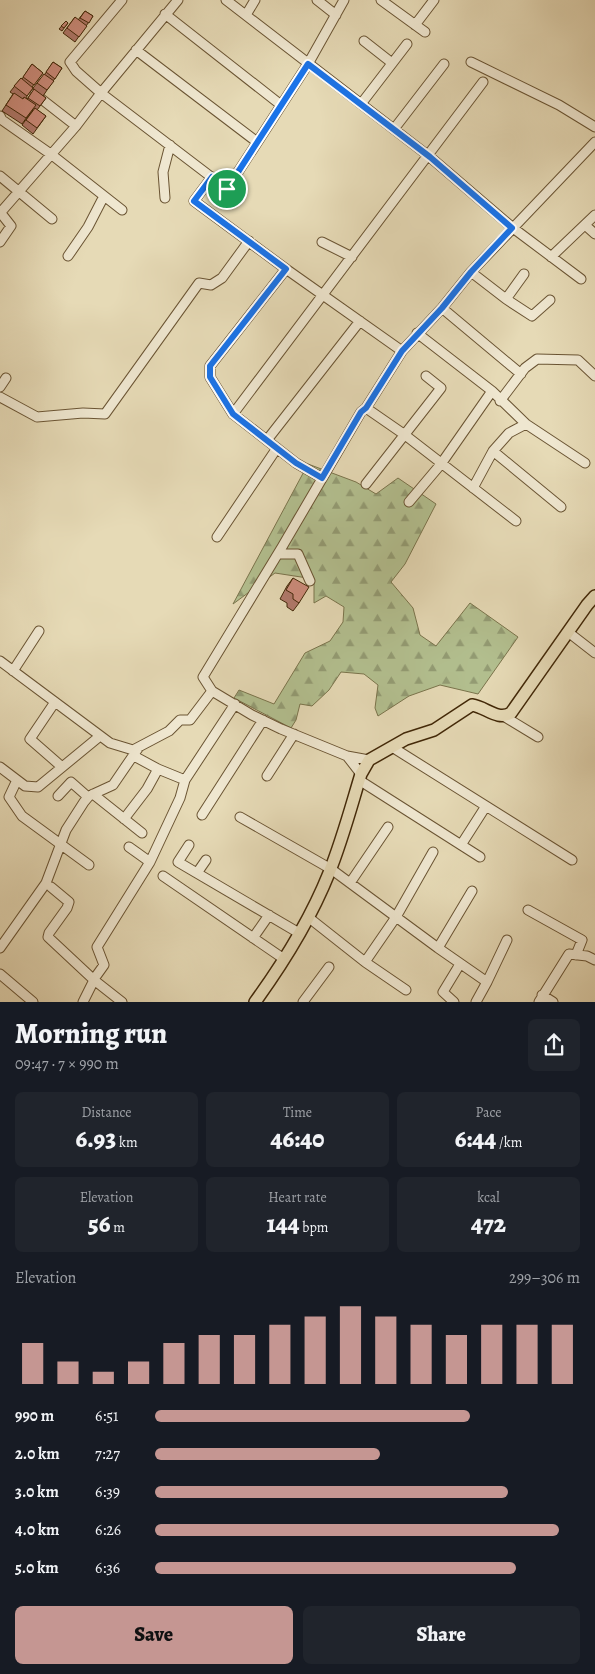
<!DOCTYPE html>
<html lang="en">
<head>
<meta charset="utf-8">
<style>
	:root { --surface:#171b24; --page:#20242c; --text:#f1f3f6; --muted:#9ea1a6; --accent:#c59692 }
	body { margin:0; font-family:Alegreya,serif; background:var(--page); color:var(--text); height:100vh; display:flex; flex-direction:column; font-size:19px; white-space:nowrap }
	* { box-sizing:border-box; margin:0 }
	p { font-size:16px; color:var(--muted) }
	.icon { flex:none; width:28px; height:28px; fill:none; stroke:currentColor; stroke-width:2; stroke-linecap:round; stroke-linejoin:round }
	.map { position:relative; height:1002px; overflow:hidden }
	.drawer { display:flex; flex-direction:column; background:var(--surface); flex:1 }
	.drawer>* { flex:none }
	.pin { position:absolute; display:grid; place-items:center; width:42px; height:42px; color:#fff; margin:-21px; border:2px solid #fff; border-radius:50%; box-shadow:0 1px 5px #0007 }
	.round { display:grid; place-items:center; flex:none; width:52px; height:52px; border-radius:8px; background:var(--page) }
	.head { display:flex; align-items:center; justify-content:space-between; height:85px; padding:0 15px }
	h1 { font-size:28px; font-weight:800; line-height:38px }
	.figures { display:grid; grid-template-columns:repeat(3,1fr); gap:8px; height:85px; padding:5px 15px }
	.figures div { display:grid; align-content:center; border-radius:8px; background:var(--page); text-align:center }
	.figures b { font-size:25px; font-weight:800 }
	.figures small { font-size:14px; font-weight:400 }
	.figures p { font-size:14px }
	.chart { height:140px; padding:10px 15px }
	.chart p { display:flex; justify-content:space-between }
	.chart svg { width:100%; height:90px; margin-top:5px; stroke:var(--accent); stroke-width:6 }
	.button { display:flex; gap:10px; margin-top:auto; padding:10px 15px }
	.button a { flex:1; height:58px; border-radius:8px; background:var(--accent); color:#111; font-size:20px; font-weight:800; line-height:58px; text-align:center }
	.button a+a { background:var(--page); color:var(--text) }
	ul { padding:0 15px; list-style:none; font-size:16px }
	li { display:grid; grid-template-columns:80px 60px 1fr; align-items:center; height:38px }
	li i { height:12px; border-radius:6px; background:var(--accent) }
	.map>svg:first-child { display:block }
	.forest { fill:url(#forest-firs); stroke:#7a744c }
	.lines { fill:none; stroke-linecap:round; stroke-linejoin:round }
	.minor-casing { stroke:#6a5433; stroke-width:11 }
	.major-casing { stroke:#412707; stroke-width:14 }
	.minor { stroke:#efe7d0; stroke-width:9 }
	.major { stroke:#e6dab6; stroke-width:11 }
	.wall { fill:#b1796c; stroke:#412707 }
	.building { fill:#ce8d7d; stroke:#412707 }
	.route-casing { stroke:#fff; stroke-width:10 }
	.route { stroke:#1a73e8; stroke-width:6 }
</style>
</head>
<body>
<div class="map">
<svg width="595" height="1002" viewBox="0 0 595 1002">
	<defs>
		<pattern id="forest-firs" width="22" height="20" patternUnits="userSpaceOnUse" patternTransform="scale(1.25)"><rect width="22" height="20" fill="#b3c090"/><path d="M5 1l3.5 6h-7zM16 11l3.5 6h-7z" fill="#939c74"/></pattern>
	</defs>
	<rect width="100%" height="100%" fill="#e6dab6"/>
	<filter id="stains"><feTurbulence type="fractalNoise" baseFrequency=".004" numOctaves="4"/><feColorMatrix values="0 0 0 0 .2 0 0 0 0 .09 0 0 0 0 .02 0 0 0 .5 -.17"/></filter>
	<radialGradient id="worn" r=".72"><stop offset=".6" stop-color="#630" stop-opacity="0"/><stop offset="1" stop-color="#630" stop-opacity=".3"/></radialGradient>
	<path class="forest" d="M308,464l48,18 20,12 22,-16 38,26 -31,60 -14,18 22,26 7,27 16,11 34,-43 48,34 -40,57 -38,-9 -31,11 -31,20 -3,-8 3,-23 -14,-11 -23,-2 -12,18 -17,16 -12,-2 -4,16 -5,8 -57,-30 5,-8 35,14 31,-51 25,-12 13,-19 1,-15 -18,-11 -12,7v-24l-39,-6 -42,31z"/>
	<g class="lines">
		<g class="minor-casing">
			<path id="minor" d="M178,0l-77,93 126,96 81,-125 36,-64
				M226,0l204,157 83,71 68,51
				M317,0l19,15
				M381,0l44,32
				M165,14l116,91
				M246,15l9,-15
				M415,25l19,-25
				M364,41l28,22
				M136,50l121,92
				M471,62l88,43 36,22
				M35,94l41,32
				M361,104l46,-60
				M0,116l2,4 50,35 70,55
				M394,129l50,-65
				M0,176l52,43
				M212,177l-18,24 92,68 116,82
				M165,198l-2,-26 7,-27
				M0,212l11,14 -11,16
				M1,212l75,-86 25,-33 -25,-22 -6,-9 52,-62
				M585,225l10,9
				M322,242l30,15
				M68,256l20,-29 16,-31
				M551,257l44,-42
				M286,269l-76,97v11l23,37 63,49 26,15
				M471,272l35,27 18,-25
				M506,299l26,17 18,-16
				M442,308l79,66
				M417,333l75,58 34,33 59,39
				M0,387l6,-9
				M0,397l37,20 46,-4 22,1 94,-131 12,2 11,-7 27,-37
				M500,401l25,-33 12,-9 41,1 17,16
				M366,408l39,27 111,86
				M233,414l250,-332
				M267,440l93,-119
				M493,451l68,56
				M366,484l75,-96 -15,-12
				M473,488l20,-37 16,-18 17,-9
				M409,502l32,-38 51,-73
				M217,537l60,-89
				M278,554h20l12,27
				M568,632l27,21
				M0,661l110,82 23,7 36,-19 11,-11h10l22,-29
				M13,671l26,-40
				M55,702l-25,37 32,28
				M505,717l33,20
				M392,747l180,113
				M134,756l24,13 27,11
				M347,756l22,4
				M0,767l25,19 13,1 62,-51
				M361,774l-14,-18 -66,-27 -29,-14 -40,-24 -9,-14 79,-130 79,-135 5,-4 36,-57 40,-43 29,-36 124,-130
				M267,776l27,-42
				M17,780l-8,17 13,19 67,49
				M359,780l121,77
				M93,794l49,39
				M58,796l13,-14 17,15
				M202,815l61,-95
				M240,817l91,52 107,79 49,34 -11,20
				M124,819l23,-30 11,-20
				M189,845l-11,17 121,71
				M461,845l25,-39
				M129,847l21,15
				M197,873l9,-13
				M163,876l121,83
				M350,883l38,-56
				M51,887l18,15 -2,6 -18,25 -1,4 46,43 28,22
				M528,910l54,30 -6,15
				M308,917l57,45 41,28
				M253,938l16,-23
				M0,948l46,-65 20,-53 18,-28 5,-6 24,-11 26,-38
				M438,948l34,-57
				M365,962l31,-45 37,-65
				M0,974l33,28
				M94,979l10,-14 -7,-18 53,-85 30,-64 5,-18 50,-76
				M487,982l20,-42
				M542,995l11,7
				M83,1002l11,-22
				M303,1002l26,-35
				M454,1002l-11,-10 17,-28
				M539,1002l30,-48 18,2 8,4"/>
		</g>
		<g class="major-casing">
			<path id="major" d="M255,1002c29,-40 56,-84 74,-129 13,-32 22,-66 32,-99l8,-14 37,-21 28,-9 38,-25c14,2 25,16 39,8l76,-108 8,-9"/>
		</g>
		<use href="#minor" class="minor"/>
		<use href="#major" class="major"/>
	</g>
	<path class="wall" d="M85,11l8,5 -18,26 -12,-9 12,-16 3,3z
		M66,21l2,2 -6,8 -3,-2z
		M53,62l9,6 -19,28 3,2 -9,12 9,6 -13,18 -11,-9 11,-15h-1l-10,14 -20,-13 11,-17 -3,-2 11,-14 1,1 10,-15 11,9 -11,14 -6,11 1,1 7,-9 -1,-2 4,-5 8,-9z
		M293,578l6,25 -6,8 -6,-4v-4l-7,-4 7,-13z"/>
	<path class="building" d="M85,11l8,5 -4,7 -9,-5z
		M75,17l12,9 -8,11 -12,-9z
		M66,21l2,2 -4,5 -3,-2z
		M53,62l9,6 -7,11 -9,-7z
		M32,64l11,9 -9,12 -11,-8z
		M44,74l10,7 -7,9 -10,-7z
		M21,78l12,10 -6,8 -13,-10z
		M34,89l12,9 -6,8 -12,-8z
		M14,93l9,6 1,-2 12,8 -10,13 -20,-13z
		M35,108l11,8 -9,12 -11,-8z
		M293,578l16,9 -10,16 -6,-4v-5l-7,-4z"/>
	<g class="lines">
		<g class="route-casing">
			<path id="route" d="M308,64l122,93 82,71 -41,44 -29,36 -40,43 -36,57 -5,4 -39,66 -26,-15 -63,-49 -23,-37v-11l76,-97 -92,-68 18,-24 15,12z"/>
		</g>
		<use href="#route" class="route"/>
	</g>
	<rect width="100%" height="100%" filter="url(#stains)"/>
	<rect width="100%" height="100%" fill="url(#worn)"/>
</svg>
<div class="pin" style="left:227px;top:189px;background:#1e9e55"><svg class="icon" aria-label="arrive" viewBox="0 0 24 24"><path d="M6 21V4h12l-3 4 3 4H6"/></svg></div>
</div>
<section class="drawer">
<div class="head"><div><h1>Morning run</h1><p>09:47 · 7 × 990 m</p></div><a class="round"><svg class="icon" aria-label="share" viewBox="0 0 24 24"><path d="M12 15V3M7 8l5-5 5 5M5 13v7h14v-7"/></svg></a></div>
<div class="figures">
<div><p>Distance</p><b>6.93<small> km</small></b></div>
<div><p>Time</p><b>46:40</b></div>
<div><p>Pace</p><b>6:44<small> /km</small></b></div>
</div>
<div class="figures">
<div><p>Elevation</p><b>56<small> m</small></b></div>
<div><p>Heart rate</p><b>144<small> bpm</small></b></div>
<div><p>kcal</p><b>472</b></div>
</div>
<div class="chart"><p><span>Elevation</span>299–306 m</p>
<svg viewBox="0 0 160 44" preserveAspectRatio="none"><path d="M5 44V24M15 44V33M25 44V38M35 44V33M45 44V24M55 44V20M65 44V20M75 44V15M85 44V11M95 44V6M105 44V11M115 44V15M125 44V20M135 44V15M145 44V15M155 44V15"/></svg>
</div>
<ul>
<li><b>990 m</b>6:51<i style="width:74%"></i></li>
<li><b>2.0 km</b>7:27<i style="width:53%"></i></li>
<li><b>3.0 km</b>6:39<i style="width:83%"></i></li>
<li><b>4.0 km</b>6:26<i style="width:95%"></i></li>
<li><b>5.0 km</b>6:36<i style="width:85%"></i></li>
</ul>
<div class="button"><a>Save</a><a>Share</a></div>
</section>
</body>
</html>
